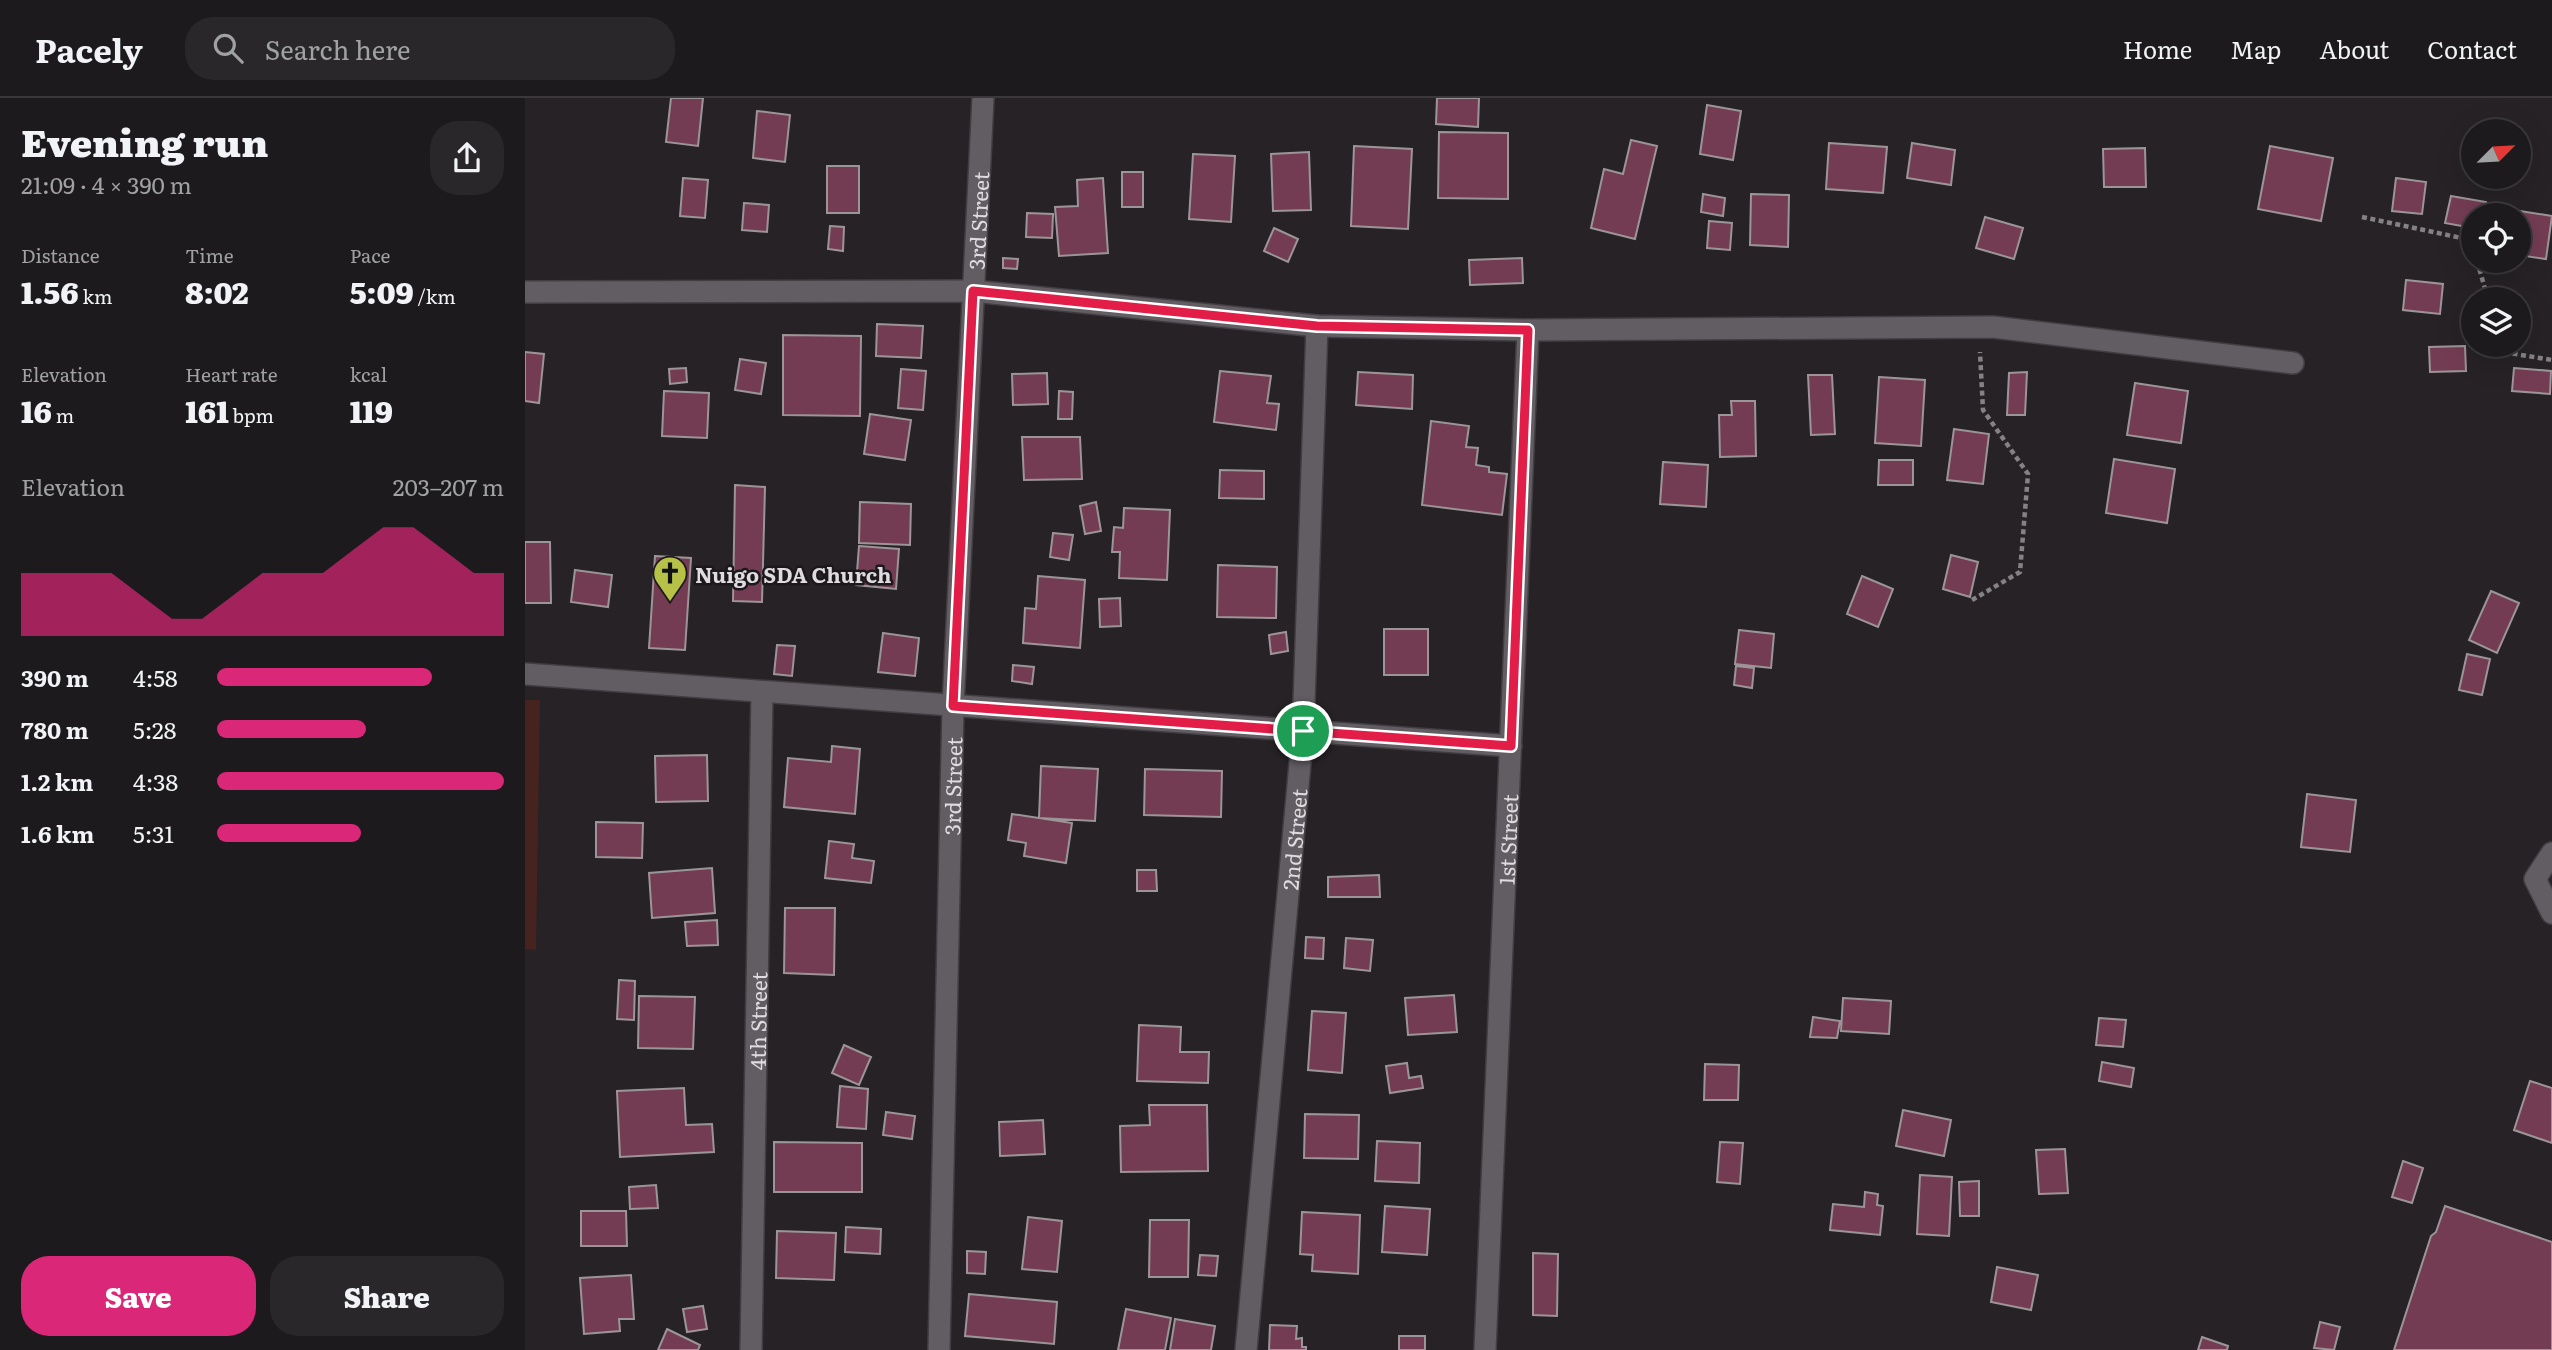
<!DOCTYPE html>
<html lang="en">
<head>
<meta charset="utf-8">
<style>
	:root { --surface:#1c1a1c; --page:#292729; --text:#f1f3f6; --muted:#a0a1a3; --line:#3a383b; --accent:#db2777 }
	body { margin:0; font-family:Literata,serif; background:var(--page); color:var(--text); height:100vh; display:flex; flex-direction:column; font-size:26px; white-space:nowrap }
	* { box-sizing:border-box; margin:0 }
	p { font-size:23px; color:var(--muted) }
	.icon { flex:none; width:38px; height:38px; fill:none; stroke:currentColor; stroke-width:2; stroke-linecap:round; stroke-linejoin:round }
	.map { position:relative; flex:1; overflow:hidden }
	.sheet { display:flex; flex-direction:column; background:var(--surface); width:525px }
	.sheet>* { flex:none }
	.needle { width:46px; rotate:66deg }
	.tools { position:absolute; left:1936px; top:21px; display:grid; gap:14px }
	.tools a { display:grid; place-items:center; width:70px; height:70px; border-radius:50%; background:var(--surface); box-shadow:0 7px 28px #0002,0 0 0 2px var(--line); font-size:35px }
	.pin { position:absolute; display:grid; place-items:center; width:60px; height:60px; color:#fff; margin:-30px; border:4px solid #fff; border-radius:50%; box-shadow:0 2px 7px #0007 }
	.round { display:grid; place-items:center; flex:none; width:74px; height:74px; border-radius:28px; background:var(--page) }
	.headline { display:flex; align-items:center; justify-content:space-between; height:119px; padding:0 21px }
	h1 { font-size:38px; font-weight:800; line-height:52px }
	.stats { display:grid; grid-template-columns:repeat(3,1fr); gap:10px; height:119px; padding:7px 21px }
	.stats div { display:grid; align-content:center }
	.stats b { font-size:30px; font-weight:800 }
	.stats small { font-size:19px; font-weight:400 }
	.stats p { font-size:19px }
	.chart { height:196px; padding:14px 21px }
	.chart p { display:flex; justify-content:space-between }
	.chart svg { width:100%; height:126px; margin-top:7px; fill:var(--accent); opacity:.7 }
	.action { display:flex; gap:14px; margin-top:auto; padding:14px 21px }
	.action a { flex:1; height:80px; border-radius:28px; background:var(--accent); color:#fff; font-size:28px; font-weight:800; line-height:80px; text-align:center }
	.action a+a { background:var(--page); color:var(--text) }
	ul { padding:0 21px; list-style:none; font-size:23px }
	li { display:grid; grid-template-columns:112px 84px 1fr; align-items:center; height:52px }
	li i { height:18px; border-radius:9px; background:var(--accent) }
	header { display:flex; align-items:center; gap:42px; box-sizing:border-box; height:98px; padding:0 35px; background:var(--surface); border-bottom:2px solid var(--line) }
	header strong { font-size:33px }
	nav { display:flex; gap:38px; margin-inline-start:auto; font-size:24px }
	.search { width:490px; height:63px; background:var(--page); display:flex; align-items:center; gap:18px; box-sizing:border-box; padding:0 24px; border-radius:28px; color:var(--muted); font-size:26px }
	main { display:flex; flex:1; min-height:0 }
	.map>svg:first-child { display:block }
	.green { fill:#472320 }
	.building { fill:#733c52; stroke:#9c9597; stroke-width:2 }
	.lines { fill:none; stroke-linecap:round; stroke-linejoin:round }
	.street-casing { stroke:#413d41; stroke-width:24 }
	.path { stroke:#858285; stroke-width:4.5; stroke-dasharray:5 3.5; stroke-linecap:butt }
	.street { stroke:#625d62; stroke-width:21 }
	.route-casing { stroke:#fff; stroke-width:14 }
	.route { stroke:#e11d48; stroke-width:9 }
	.labels { text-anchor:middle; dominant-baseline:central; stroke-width:5; stroke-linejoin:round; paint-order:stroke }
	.street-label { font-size:21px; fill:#dfdcdf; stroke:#1c181c }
	.poi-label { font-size:21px; font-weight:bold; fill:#dfdcdf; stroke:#1c181c; text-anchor:start }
</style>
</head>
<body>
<header>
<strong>Pacely</strong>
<div class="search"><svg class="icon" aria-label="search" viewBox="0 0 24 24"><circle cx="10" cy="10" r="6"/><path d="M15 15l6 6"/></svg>Search here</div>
<nav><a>Home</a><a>Map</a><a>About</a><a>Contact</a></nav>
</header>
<main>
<section class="sheet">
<div class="headline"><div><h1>Evening run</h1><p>21:09 · 4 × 390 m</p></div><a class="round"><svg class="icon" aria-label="share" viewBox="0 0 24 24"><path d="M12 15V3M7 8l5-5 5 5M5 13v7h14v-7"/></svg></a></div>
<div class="stats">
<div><p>Distance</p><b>1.56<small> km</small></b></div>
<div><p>Time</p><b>8:02</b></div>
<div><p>Pace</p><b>5:09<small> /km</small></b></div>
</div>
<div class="stats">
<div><p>Elevation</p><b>16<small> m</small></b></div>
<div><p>Heart rate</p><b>161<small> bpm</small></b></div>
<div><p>kcal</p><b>119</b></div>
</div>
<div class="chart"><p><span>Elevation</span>203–207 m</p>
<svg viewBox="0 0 160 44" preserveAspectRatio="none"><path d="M0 44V22L10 22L20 22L30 22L40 30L50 38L60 38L70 30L80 22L90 22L100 22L110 14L120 6L130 6L140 14L150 22L160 22V44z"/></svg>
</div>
<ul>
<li><b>390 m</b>4:58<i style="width:75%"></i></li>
<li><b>780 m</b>5:28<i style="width:52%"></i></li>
<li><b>1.2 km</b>4:38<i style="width:100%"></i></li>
<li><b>1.6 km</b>5:31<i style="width:50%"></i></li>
</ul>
<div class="action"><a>Save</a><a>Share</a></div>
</section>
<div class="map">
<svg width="2027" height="1252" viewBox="0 0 2027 1252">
	<rect width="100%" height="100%" fill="#262226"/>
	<path class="green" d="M0,602h15l-4,250 -11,-1z"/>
	<path class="building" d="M146,0h32l-5,48 -32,-4z
		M912,0h42l-1,29 -42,-3z
		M1182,7l34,6 -8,49 -33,-6z
		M232,13l33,4 -5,47 -32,-4z
		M914,34l69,1v66l-70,-1z
		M1106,42l26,6 -22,93 -44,-11 13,-59 19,5z
		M1304,45l58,4 -4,46 -57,-4z
		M1387,45l43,7 -4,35 -44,-7z
		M829,48l58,3 -4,80 -57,-3z
		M1745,48l63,12 -12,63 -63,-12z
		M1620,50l1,39h-42l-1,-38z
		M784,54l2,58 -38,1 -2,-57z
		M668,56l42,2 -4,66 -42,-3z
		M302,68h32v47h-32z
		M597,74h21v35h-21z
		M158,80l25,2 -3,38 -25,-2z
		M578,80l5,75 -49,3 -4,-49 23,-1 -1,-26z
		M1871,80l30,4 -4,32 -30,-3z
		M1178,96l22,4 -2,18 -22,-4z
		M1226,96l38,1 -1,52 -38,-2z
		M1926,98l35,6 -2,13h-11v13l-28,-5z
		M219,105l25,2 -2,27 -25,-2z
		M1970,109l57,9 -6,43 -28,-4v-40h-24z
		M502,115l26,1 -1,24 -26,-1z
		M1460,119l38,11 -9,31 -38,-11z
		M1184,123l23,2 -2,27 -23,-2z
		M305,128l14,1 -1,24 -15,-2z
		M749,130l24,11 -10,23 -24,-11z
		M478,160l15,1 -1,10 -14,-1z
		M997,160l1,25 -53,2 -1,-25z
		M1881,182l37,4 -3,30 -37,-4z
		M352,226l46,2 -2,32 -45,-2z
		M258,237l78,1 -1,80 -77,-1z
		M1940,248l1,25 -36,1 -1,-25z
		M0,254l19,2 -5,49 -14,-2z
		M215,261l26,4 -5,31 -26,-4z
		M161,270l1,14 -17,2 -1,-15z
		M1989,270l37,3 -1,23 -38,-3z
		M376,271l25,2 -3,39 -25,-2z
		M695,273l51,5 -4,27 12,1 -3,26 -62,-8z
		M833,274l55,3 -1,34 -56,-4z
		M1502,274l-2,43h-18l2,-42z
		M522,275l1,31 -35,1 -1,-31z
		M1283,277h24l3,59 -24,1z
		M1354,279l46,3 -4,66 -46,-3z
		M1610,285l53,8 -7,52 -54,-8z
		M139,293l45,2 -2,45 -45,-2z
		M534,293l14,1 -1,27h-14z
		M1206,303h24l1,55 -36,1 -1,-42h13z
		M345,316l41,6 -6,40 -41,-6z
		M906,323l38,5 -3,21 12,1 -2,17 13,2v5l18,2 -5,41 -80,-10z
		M1429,331l35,5 -6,50 -36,-4z
		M497,339h58l2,42 -58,1z
		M1589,361l61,10 -8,54 -61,-10z
		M1354,362h34v25h-35z
		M1138,364l45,3 -2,42 -46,-3z
		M695,372l44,1v28l-45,-1z
		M210,387l30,2 -3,115 -29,-1z
		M335,404l51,2 -1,41 -51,-2z
		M571,404l5,29 -16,3 -5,-28z
		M599,410l46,2 -3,70 -48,-2 1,-26h-8l2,-25 9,1z
		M528,435l20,2 -4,25 -19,-3z
		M0,444h25l1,61h-26z
		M334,448l40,3 -3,40 -40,-4z
		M1426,457l27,7 -8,35 -27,-8z
		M130,458l36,2 -6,92 -36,-2z
		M693,467l59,2 -1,51 -59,-1z
		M50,472l37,5 -4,32 -37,-5z
		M513,478l47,4 -5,68 -57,-5 2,-35 11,1z
		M1337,478l31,13 -15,38 -31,-13z
		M1966,493l28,12 -22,50 -28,-13z
		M595,500l1,28 -21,1 -1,-28z
		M859,531h44v46h-44z
		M1214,532l35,4 -3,34 -36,-4z
		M761,534l2,19 -17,3 -2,-19z
		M358,535l36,5 -4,38 -37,-4z
		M252,547l18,1 -3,30 -18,-2z
		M1942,556l23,5 -8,36 -23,-5z
		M488,567l21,2 -2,17 -20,-3z
		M1211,568l18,2 -2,20 -18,-3z
		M307,648l28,3 -5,65 -71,-7 4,-49 43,4z
		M182,657l1,46 -52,1 -1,-46z
		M516,668l57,3 -3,52 -56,-3z
		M620,671l77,2 -1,46 -77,-2z
		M1782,696l49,6 -6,52 -49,-5z
		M487,716l60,9 -6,40 -42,-7 2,-13 -18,-3z
		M71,724l47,1 -1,35 -46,-1z
		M304,743l25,3 -2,14 22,3 -3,22 -46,-5z
		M187,770l3,45 -63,5 -3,-45z
		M612,772h19l1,21h-20z
		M854,777l1,22h-52v-20z
		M260,810h50l-1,67 -50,-2z
		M192,822l1,25 -31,1 -2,-24z
		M781,839l18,1 -1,21 -18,-1z
		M821,840l27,2 -3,31 -26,-3z
		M94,882l16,1 -1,39 -17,-1z
		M929,897l3,37 -49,3 -3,-37z
		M114,898l56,1 -2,52 -55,-1z
		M1318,900l48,3 -2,33 -48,-3z
		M787,913l34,2 -4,60 -34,-3z
		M1288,919l27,4 -3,17 -27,-1z
		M1574,920l27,2 -3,27 -27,-2z
		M614,927l42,2 -1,25h29l-1,31 -71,-2z
		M319,947l27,12 -12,28 -27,-12z
		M1577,964l32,6 -3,19 -32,-6z
		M882,965l2,15 12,-2 2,12 -33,5 -4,-27z
		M1180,966l34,1 -1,35h-34z
		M2005,983l22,7v55l-38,-13z
		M315,988l28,3 -2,40 -29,-2z
		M159,990l2,37 26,-1 2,28 -94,5 -3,-66z
		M624,1007h58l1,66 -87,1 -1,-46 30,-1z
		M1378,1012l48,10 -7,36 -48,-10z
		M361,1014l29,4 -3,23 -29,-4z
		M780,1016l54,1 -1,44 -54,-1z
		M518,1022l2,34 -45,2 -1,-34z
		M852,1043l43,2 -1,40 -44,-2z
		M249,1044l88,1v49h-88z
		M1195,1044l23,1 -3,41 -23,-2z
		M1540,1051l3,44 -29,1 -3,-44z
		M1878,1063l20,7 -11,35 -20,-6z
		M1395,1077l32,2 -3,59 -32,-2z
		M1454,1083v35h-19l-1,-34z
		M131,1087l2,23 -28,1 -1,-22z
		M1340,1094l13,2 -1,11 6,1 -3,29 -50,-5 3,-26 31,3z
		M860,1108l45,3 -3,46 -45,-3z
		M1920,1108l107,36v108h-158l37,-114 5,-4z
		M56,1113h45l1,35h-46z
		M777,1114l58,3 -2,59 -46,-3 1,-16 -13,-1z
		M503,1119l34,4 -5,51 -35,-3z
		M625,1122h39l-1,57h-39z
		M321,1129l35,2 -1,25 -35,-2z
		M252,1133l59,2 -2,47 -58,-2z
		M442,1153l19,1 -1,22 -18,-1z
		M1008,1155l25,1 -1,62 -24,-1z
		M675,1157l18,1 -2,20 -18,-1z
		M1472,1169l41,8 -7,35 -40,-8z
		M106,1177l3,44h-15l1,12 -36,3 -4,-56z
		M444,1196l88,8 -3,42 -89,-8z
		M178,1208l4,23 -20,3 -4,-23z
		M601,1211l45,9 -6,32h-47z
		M650,1221l40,7 -4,24h-41z
		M1795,1224l20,5 -6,23 -20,-2z
		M745,1227l27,1 -1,13 6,-1v9h4v3h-37z
		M142,1231l33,16 -2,5h-40z
		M874,1238h26v14h-26z
		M1677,1239l26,9 -1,4h-29z"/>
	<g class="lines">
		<g class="street-casing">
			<g id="street">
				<path d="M0,194l448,-1 344,35 211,4 465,-3 300,36"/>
				<path d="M0,576l986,72"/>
				<path d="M2027,755l-17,26 17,34"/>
				<path id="s1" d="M226,1252l11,-658"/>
				<path id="s2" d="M414,1252l14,-644 30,-608"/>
				<path id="s3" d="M721,1252l57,-619 14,-405"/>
				<path id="s4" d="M960,1252l43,-1020"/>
			</g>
		</g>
		<path class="path" d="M1837,119l109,23 2,5
			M1952,163l11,38
			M1976,247l2,7 49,8
			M1447,502l48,-28 8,-98 -45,-64 -3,-58"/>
		<use href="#street" class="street"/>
	</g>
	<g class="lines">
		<g class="route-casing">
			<path id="route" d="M448,193l344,35 211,4 -17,416 -558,-40z"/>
		</g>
		<use href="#route" class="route"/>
	</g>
	<defs>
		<g id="church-pin" transform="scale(1.75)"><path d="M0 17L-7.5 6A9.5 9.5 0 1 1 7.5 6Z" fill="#b7c147" stroke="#1c181c"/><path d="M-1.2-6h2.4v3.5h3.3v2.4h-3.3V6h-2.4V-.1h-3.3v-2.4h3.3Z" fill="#111"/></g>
	</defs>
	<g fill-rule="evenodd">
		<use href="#church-pin" x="145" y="475"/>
	</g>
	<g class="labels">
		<g class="street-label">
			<text stroke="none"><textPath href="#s2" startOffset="1130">3rd Street</textPath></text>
			<text stroke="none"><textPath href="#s2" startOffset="564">3rd Street</textPath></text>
			<text stroke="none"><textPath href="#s3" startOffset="513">2nd Street</textPath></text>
			<text stroke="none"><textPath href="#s4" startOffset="511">1st Street</textPath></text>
			<text stroke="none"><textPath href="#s1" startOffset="329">4th Street</textPath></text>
		</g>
		<g class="poi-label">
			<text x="170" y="475">Nuigo SDA Church</text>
		</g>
	</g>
</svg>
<div class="tools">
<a><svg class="needle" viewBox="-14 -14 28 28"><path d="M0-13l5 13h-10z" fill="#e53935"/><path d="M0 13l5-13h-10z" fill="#a0a1a3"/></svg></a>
<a><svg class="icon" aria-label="locate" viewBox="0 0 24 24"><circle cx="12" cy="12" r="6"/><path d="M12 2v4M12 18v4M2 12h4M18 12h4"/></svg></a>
<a><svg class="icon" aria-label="layers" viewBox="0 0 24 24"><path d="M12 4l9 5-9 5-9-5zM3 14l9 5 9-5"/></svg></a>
</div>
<div class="pin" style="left:778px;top:633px;background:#1e9e55"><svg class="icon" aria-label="arrive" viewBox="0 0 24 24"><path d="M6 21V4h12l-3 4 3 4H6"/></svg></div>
</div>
</main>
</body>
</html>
